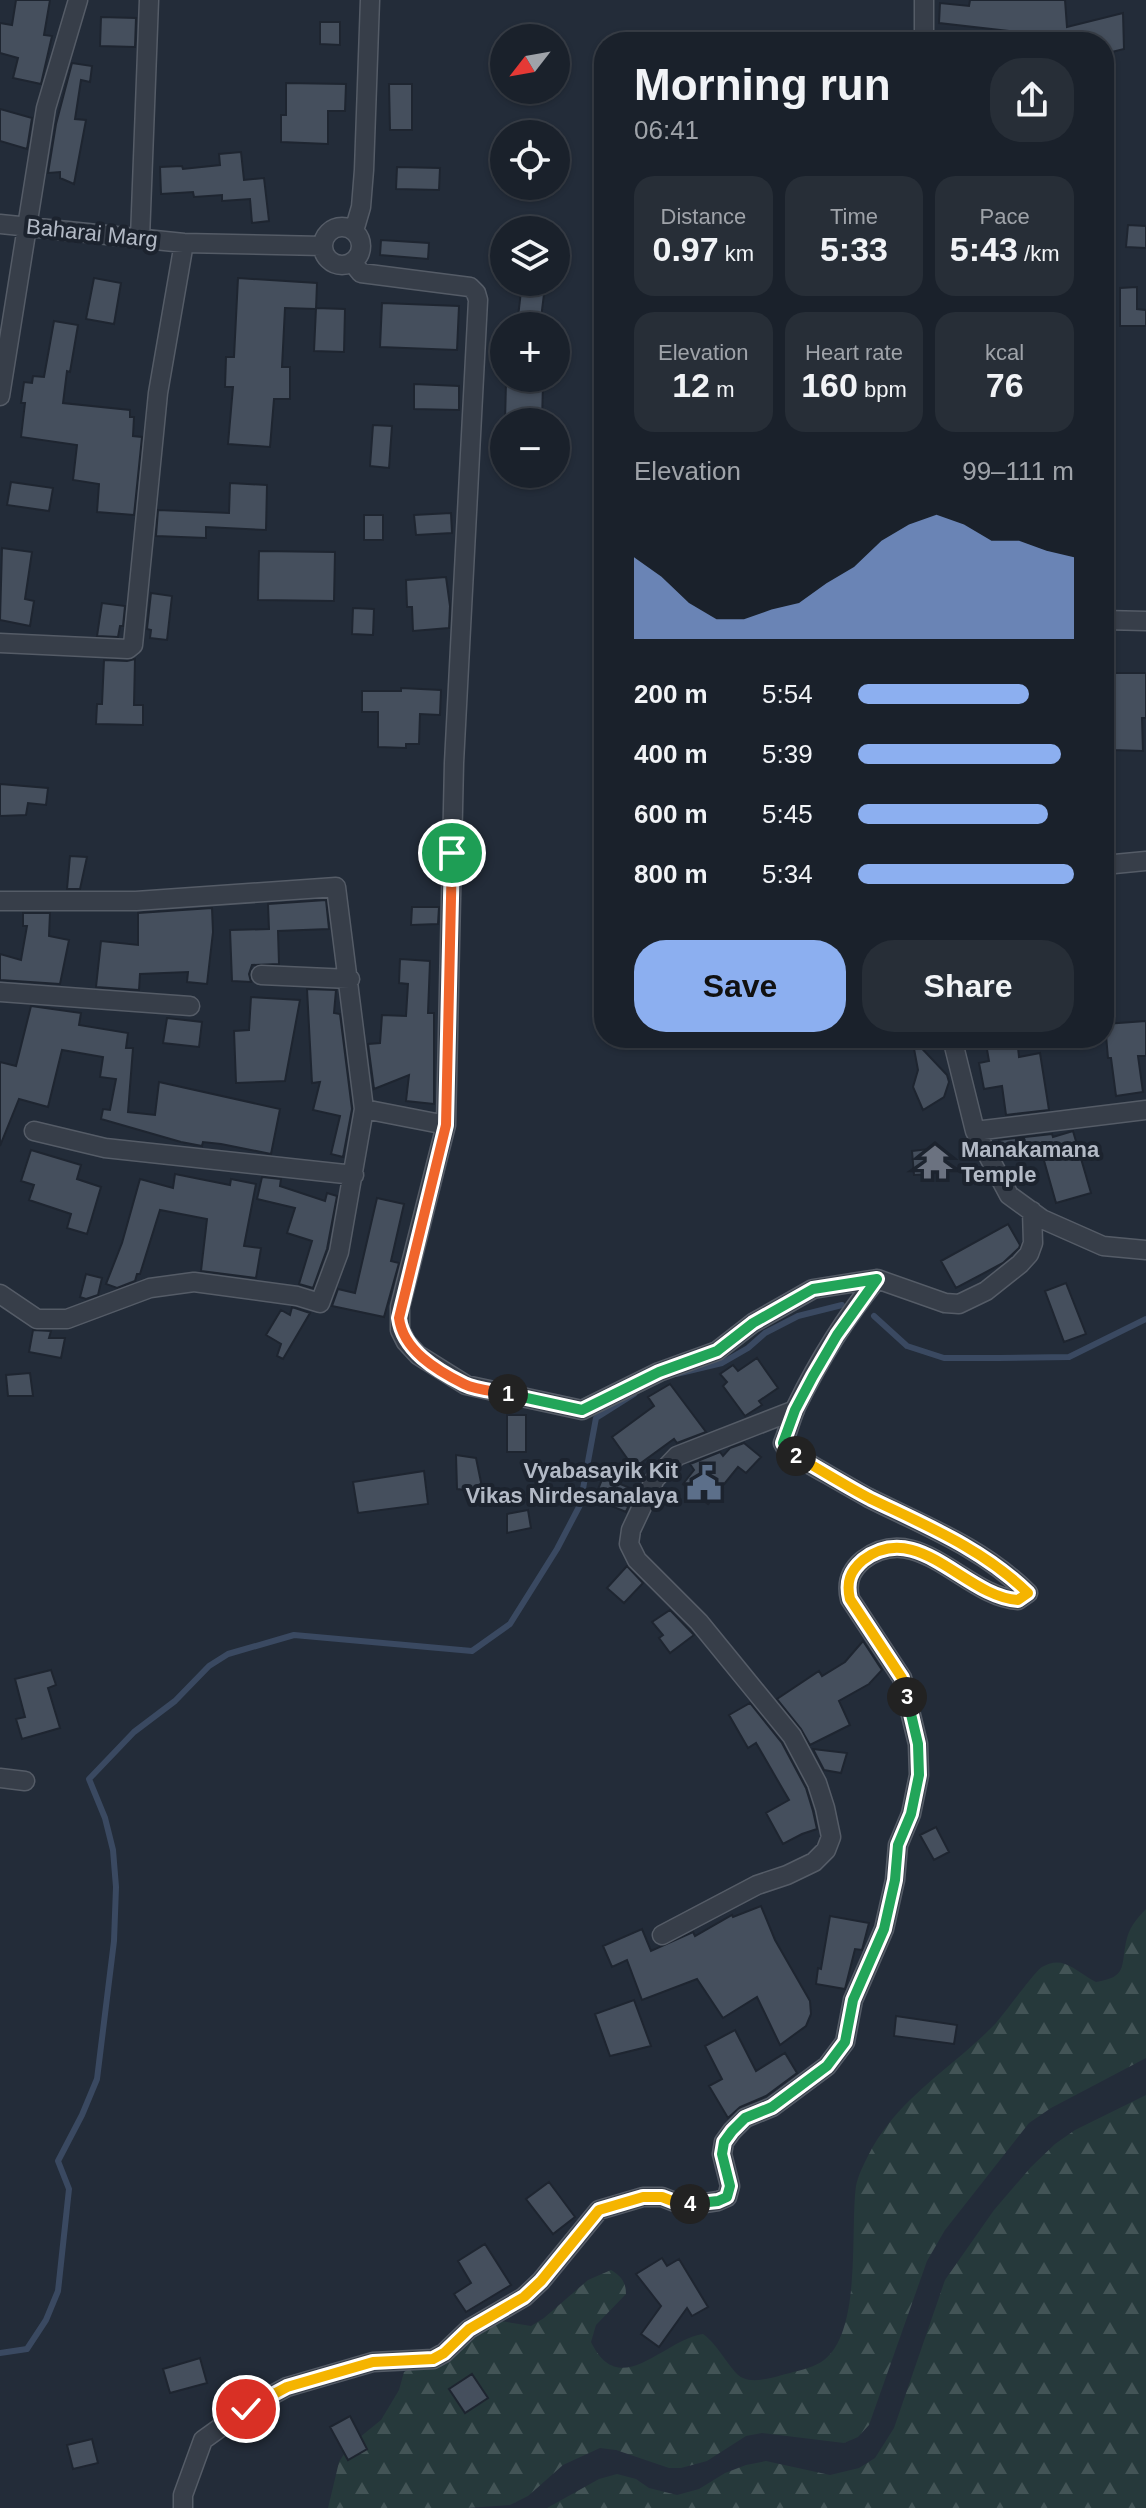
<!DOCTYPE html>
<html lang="en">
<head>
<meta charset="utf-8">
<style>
	:root { --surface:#1a212b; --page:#272e37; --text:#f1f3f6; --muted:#9fa3a9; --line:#383e47; --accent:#8caff0 }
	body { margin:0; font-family:Arial,sans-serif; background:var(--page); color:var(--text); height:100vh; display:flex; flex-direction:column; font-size:30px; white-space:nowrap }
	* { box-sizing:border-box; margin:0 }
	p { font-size:26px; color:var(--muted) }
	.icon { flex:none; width:44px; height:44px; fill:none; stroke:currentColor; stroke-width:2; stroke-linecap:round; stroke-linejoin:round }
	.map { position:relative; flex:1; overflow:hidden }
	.side { position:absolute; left:594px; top:32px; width:520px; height:1016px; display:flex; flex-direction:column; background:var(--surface); border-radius:32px; box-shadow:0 2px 6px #0004,0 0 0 2px var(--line) }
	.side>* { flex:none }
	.needle { width:52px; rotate:239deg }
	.buttons { position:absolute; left:490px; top:24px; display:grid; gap:16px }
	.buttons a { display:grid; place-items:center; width:80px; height:80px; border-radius:50%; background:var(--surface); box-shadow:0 2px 6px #0004,0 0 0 2px var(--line); font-size:40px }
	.pin { position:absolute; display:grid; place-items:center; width:68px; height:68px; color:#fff; margin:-34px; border:4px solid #fff; border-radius:50%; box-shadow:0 2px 8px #0007 }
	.km { position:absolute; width:40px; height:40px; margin:-20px; border-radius:50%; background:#222; color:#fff; font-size:22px; line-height:40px; text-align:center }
	.round { display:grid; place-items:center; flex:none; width:84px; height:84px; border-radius:32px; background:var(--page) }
	.summary { display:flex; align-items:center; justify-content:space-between; height:136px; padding:0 40px }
	h1 { font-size:44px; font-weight:700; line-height:60px }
	.figures { display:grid; grid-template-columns:repeat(3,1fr); gap:12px; height:136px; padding:8px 40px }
	.figures div { display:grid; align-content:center; border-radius:20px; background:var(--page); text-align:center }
	.figures b { font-size:34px; font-weight:700 }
	.figures small { font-size:22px; font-weight:400 }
	.figures p { font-size:22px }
	.chart { height:224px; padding:16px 40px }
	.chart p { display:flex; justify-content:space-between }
	.chart svg { width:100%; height:144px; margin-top:8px; fill:var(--accent); opacity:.7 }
	.primary-button { display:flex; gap:16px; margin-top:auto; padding:16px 40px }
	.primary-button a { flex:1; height:92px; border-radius:32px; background:var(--accent); color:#111; font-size:32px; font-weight:700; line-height:92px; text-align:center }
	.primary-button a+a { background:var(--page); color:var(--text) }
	ul { padding:0 40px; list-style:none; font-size:26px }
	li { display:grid; grid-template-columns:128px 96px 1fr; align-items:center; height:60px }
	li i { height:20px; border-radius:10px; background:var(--accent) }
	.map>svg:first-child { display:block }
	.forest { fill:url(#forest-firs) }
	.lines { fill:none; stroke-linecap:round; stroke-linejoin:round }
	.stream { stroke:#3a4961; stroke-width:6 }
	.building { fill:#454f5d; stroke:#1e2530; stroke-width:2 }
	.minor-casing { stroke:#555c67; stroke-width:21 }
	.minor { stroke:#373e49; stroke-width:18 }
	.split-1-casing { stroke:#fff; stroke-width:16 }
	.split-2-casing { stroke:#fff; stroke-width:16 }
	.split-3-casing { stroke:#fff; stroke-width:16 }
	.split-4-casing { stroke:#fff; stroke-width:16 }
	.split-5-casing { stroke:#fff; stroke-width:16 }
	.split-1 { stroke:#f0652b; stroke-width:10 }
	.split-2 { stroke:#22a559; stroke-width:10 }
	.split-3 { stroke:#f5b400; stroke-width:10 }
	.split-4 { stroke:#22a559; stroke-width:10 }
	.split-5 { stroke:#f5b400; stroke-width:10 }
	.labels { text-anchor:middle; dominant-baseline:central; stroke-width:8; stroke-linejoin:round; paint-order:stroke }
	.street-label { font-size:22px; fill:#b2b9c5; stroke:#1c232e }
	.poi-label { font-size:22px; font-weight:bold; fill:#b2b9c5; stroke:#1c232e; text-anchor:start }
</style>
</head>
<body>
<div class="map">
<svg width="1146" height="2508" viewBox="0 0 1146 2508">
	<defs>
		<pattern id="forest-firs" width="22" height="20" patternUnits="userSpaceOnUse" patternTransform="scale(2)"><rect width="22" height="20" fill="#26393b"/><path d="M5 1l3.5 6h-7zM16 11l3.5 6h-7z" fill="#435456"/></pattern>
	</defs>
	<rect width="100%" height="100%" fill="#232c39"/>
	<path class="forest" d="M1146,1909v149l-95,50 -22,15 -84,107 -18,31 -58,164 -11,12 -14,6 -82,-10 -16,3 -39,25 -26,7h-12l-53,-18 -16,-2 -37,17 -35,31 -18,9 -43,3h-139l11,-46 10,-16 32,-26 18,-30 5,-18 90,-52 37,6 13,-8 44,-38 23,-10c10,6 15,12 15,24l-30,31 -5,17c29,60 73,-3 112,-8 16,11 29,40 40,44 13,6 34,-2 47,-5 11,-3 25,-6 34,-13 38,-29 26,-130 32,-174 2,-10 7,-20 11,-28 28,-59 86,-90 129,-135 9,-10 40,-53 46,-56 7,-4 15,-6 23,-3 11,4 21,13 31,18 31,-5 25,-15 30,-40 3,-14 10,-23 20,-33z
		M1146,2095v413h-599l52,-29 18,-5 19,5 13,9 28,7 22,-6 26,-16 21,-8 20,-4 64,14 29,-7 16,-10 19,-30 51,-148 49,-70 37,-43 24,-23 20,-14z"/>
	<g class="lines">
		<path class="stream" d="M874,1316l33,30 37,12h54l71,-1 77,-38
			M676,1374l46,-11 26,-15 17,-15 33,-17 44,-11
			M0,2353l27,-4 19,-29 12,-29 11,-102 -11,-28 24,-46 15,-36 17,-138 2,-54 -3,-37 -8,-32 -16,-39 45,-47 41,-31 34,-35 19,-12 66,-19 178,16 38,-27 47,-75 23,-44 16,-87 38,-24"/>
	</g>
	<path class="building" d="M16,0h34l-6,35 8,1 -11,48 -28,-6 5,-20 -18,-5v-30l12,2z
		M970,0h95l2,27 56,-14 1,36 -20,5v-12h-73l-1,-7 8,-2v-2h-29l-70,-8 1,-20 29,3z
		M101,17l35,1 -1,29 -35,-1z
		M320,22h20v23l-20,-1z
		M72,63l20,3 -2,16 -9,-2 -6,39 11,1 -12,64 -14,-6v-6l-12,1 8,-49z
		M286,83l60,1 -1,27h-17v33l-47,-2v-27h5z
		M389,84h23v46h-22z
		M0,109l32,9 -5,31 -27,-8z
		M241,152l3,28 20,-2 5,43 -17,2 -2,-24 -28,2v-6l-28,2 -1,-5 -32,2 -1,-27 22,-1 1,3 37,-4 -1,-11z
		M397,167l43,1 -1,22 -43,-1z
		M1128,225l18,1v22l-20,-1z
		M381,240l48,3 -1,16 -48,-4z
		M94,278l27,5 -7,41 -28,-5z
		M238,278l79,5 -1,26 -31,-1 -3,59h8v32h-16l-4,48 -42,-3 5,-57h-8l1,-30h8z
		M1137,287v22l9,1v16h-26v-38z
		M521,291l23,3 -4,32h-23z
		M382,303l77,3 -2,44 -77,-3z
		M316,308l29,1 -1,43 -30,-1z
		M54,321l24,4 -8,47 -3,-1 -4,32 67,7v7h4l-1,19 9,1 -8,78 -37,-3 2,-28 -26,-4 4,-35 -56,-8 4,-34h-4l3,-21 8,1 1,-7 11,1z
		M506,382l37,1 -1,39h-37z
		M414,384l45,2v24l-45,-1z
		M373,425l19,1 -3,42 -19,-2z
		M11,482l42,6 -4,23 -42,-6z
		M230,483l37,2 -1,45 -60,-3v11l-50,-2 2,-26 71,3z
		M451,513l1,20 -36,2 -2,-20z
		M364,515h19v25h-19z
		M2,548l30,4 -7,47 9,2 -4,25 -30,-6z
		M259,551l76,1 -1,49 -76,-1z
		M446,577l4,29 -1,22 -36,3 -1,-24h-5l-1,-27z
		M151,593l21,3 -5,44 -17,-2 1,-8 -4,-1z
		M102,603l23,3 -2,20h-3l-2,11 -21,-1z
		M353,608l21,1 -1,26 -21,-1z
		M135,659l-1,46h9v20l-47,-1 1,-20h5l2,-44 23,1z
		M1111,673h35v45h-4l1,33 -31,-1z
		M401,688l40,2 -1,25 -20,-1 -1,30h-13v4l-28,-1v-35h-16v-21h39z
		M0,784l48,4 -2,17 -18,-2 -2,12 -26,1z
		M70,856l17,1 -7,32h-13z
		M326,900l3,29 -51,2 1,33 -27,1 -3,9 2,8 -19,-1 -2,-51 39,-1 -1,-25z
		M412,907h27l-1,17 -27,1z
		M212,908l1,24 -6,52 -20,-2 1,-10 -48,2 -1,16 -43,-3 5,-46 37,4v-32z
		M23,913h27l-1,23 20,4 -9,44 -60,-4v-26l21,6 6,-34h-4z
		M400,959l30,2 -2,52h6v91l-28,-3 3,-26 -35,14 -6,-45 12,-1 2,-28 24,1 2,-32 -9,-1z
		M307,989l29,1 -2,23 6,1 12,95 -9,48 -12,-3 9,-38 -27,-6 7,-28 -8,1z
		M251,997l49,3 -15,81 -49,2 -2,-52 15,-1z
		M31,1006l50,7 -2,12 49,8 -2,15h7l-5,64 27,3 4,-33 121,27 -9,45 -50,-10 -18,-2 -1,4 -21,-4 -80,-23 2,-10 7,1 6,-31 -16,-2 3,-20 -41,-7 -14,57 -29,-8 -19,47v-84l16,4z
		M167,1018l35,4 -3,25 -36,-4z
		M1146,1021v35h-8l5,36 -27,4 -5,-38h-3l-3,-34z
		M912,1038l35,37 2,7 -5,15 -21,13 -10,-23 5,-17z
		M985,1038h32l2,19 21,-4 9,57 -43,5 -4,-29 -18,3 -5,-26 10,-2z
		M1073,1131l18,62 -35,10 -15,-53 -36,10 -6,-20 53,-6 1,3z
		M929,1149l2,25 -17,1 -2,-24z
		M31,1150l50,15 -4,14 24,8 -14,47 -20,-6 4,-14 -42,-14 5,-15 -13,-4z
		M175,1174l55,11 1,-6 25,5 -12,62 17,2 -5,30 -55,-7 6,-52 -47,-9 -20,64h-3l-2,7 -18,7 -11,-4 16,-41 18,-64 33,9z
		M262,1177l19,2 -1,7 45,15 2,-8 10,3 -10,53 -14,39 -14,-4 13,-43 -25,-8 8,-25 -38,-9z
		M377,1198l27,6 -13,57 8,2 -15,54 -52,-11 6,-17 17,4z
		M1008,1224l12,21 -1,3 -16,15 -47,25 -15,-27z
		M86,1274l16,4 -4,17 -12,4 -6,-2z
		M1066,1283l20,51 -22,8 -19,-51z
		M292,1307l18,6 -27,46 -6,-3 4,-12 -15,-9 15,-25 9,5z
		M33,1330l18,1 -2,7h16l-4,20 -32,-6z
		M757,1358l21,30 -19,13 3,4 -17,11 -22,-30 4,-4 -7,-8 13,-9 5,6z
		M30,1373l3,23h-25l-2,-21z
		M670,1384l36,48 -29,11 -3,-4 -40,29 -22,-31 42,-31 -6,-9z
		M507,1415h19v37h-19z
		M744,1443l17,14 -15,16 -8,-6 -30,37 -25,-20 11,-14 -4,-6 30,-12 3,4 7,-8z
		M456,1455l20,3 7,34 -26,-3z
		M424,1471l4,33 -70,9 -5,-31z
		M603,1477l32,13 -9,22 -32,-13z
		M528,1510l3,18 -24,5v-19z
		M627,1566l16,17 -19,20 -17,-15z
		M670,1610l24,25 -24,18 -11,-15 4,-3 -11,-13z
		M863,1641l19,29 -13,14 -30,17 11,24 -40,20 -9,-16 -24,-30 42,-28 3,5 23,-14z
		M51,1670l5,15 -8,3 12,40 -38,11 -6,-20 9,-2 -10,-38z
		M750,1703l32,40 24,45 7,23 4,18 -15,5 -19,10 -17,-31 23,-13 -33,-57 -8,5 -19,-33z
		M813,1749l34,4 -6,20 -17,-3z
		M936,1827l13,25 -15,8 -14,-25z
		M761,1906l14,34 35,61 1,13 -5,12 -26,19 -23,-48 -34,21 -26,-39 -55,21 -15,-40 -15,7 -9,-21 39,-17 9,22 42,-19 2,4 37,-21 1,2z
		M830,1916l39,7 -7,27 -7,-1 -10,40 -29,-5 2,-16 3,1z
		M634,2000l17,46 -41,10 -15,-42z
		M896,2016l61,9 -3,19 -60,-8z
		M735,2030l21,41 29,-18 12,20 -31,23 -26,11 -12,11 -19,-32 13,-7 -17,-33z
		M549,2182l26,35 -22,17 -27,-35z
		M485,2244l26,41 -45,27 -12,-18 17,-11 -13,-22z
		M662,2258l5,8 12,-7 29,48 -16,9 -5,-8 -28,39 -18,-13 20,-28 -25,-32z
		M200,2358l7,25 -37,10 -7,-24z
		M472,2374l16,24 -23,15 -16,-24z
		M350,2416l17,33 -19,11 -18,-33z
		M92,2439l6,24 -25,6 -6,-24z"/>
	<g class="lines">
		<g class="minor-casing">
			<path id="minor" d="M924,0v42
				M0,224l184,19 139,3
				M323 246a19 19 0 1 1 38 0a19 19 0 1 1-38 0Z
				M354,231l7,-24 3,-37 6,-170
				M140,238l9,-238
				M352,262l9,11 109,14 6,6 2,7 -24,463 -8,362 -46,182v23l6,12 12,13 48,30 116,25 77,-38 58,-21 36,-28 60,-34 64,-10 68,24 14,1 27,-13 34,-27 9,-10 4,-11 -1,-32
				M0,396l46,-288 32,-108
				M1104,620l42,1
				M0,643l128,6 5,-4 25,-252 26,-150
				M1104,865l42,-4
				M0,901h136l200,-14 28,222 -25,143 -19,51 -23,-7 -103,-14 -44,6 -83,31h-30l-37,-25
				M261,975l89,4
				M0,992l190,14
				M952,1038l23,93 34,64 33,24 61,27 43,4
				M364,1109l82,16
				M34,1131l71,17 249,27
				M975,1131l171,-21
				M0,1778l25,3
				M662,1935l95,-50 30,-10 27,-13 12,-12 5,-13 -6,-29 -8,-25 -25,-47 -93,-114 -62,-62 -8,-16 2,-14 24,-51 22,-23 118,-46
				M183,2508v-13l20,-55 43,-31 41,-22 86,-25 60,-3 11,-6 25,-24 55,-32 17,-16 58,-71 44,-13h19l23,9 33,-5 9,-4 3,-11 -8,-32 2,-12 8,-11 13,-13 27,-11 55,-41 18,-24 8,-42 31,-71 11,-49 3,-35 13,-31 8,-39 -1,-31 -16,-66 -52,-79c-4,-16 0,-28 13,-39 55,-42 102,37 155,40l10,-7c-45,-45 -103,-67 -159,-95 -27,-15 -54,-31 -81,-46l-5,-9c5,-12 8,-24 13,-36 22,-45 50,-90 81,-128"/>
		</g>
		<use href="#minor" class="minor"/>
	</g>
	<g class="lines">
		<g class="split-1-casing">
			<path id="split-1" d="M452,853l-6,272 -47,193c4,32 37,52 65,66 12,6 30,7 44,10"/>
		</g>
		<g class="split-2-casing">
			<path id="split-2" d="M508,1394l74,16 77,-38 58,-21 36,-28 60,-34 64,-10 -40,56 -24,41 -18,34 -12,33 5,9 8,4"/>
		</g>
		<g class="split-3-casing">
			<path id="split-3" d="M796,1456c25,14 50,30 75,43 56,27 112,50 157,94l-10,7c-53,-3 -100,-82 -155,-40 -13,11 -17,22 -13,39l52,79 5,19"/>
		</g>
		<g class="split-4-casing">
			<path id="split-4" d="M690,2204l28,-3 9,-4 3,-11 -8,-32 2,-12 8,-11 13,-13 27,-11 55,-41 18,-24 8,-42 31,-71 11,-49 3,-35 13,-31 8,-39 -1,-31 -11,-47"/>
		</g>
		<g class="split-5-casing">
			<path id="split-5" d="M246,2409l41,-22 86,-25 60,-3 11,-6 25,-24 55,-32 17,-16 58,-71 44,-13h19l23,9 5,-2"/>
		</g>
		<use href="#split-1" class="split-1"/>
		<use href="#split-2" class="split-2"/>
		<use href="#split-3" class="split-3"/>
		<use href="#split-4" class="split-4"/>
		<use href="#split-5" class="split-5"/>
	</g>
	<defs>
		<g id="temple-bare" transform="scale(2.76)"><path d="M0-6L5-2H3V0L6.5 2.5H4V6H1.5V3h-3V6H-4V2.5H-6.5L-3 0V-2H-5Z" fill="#6b7280" stroke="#1c232e" stroke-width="2.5" paint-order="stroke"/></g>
		<g id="civic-bare" transform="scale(2.76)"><path d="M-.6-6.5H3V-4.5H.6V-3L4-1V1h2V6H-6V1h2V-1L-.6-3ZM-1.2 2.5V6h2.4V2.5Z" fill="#5c6f8a" stroke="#1c232e" stroke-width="2.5" paint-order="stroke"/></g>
	</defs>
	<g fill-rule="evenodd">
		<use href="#temple-bare" x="935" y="1162"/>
		<use href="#civic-bare" x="704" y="1483"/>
	</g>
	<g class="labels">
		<g class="street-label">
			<text transform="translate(92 233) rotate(6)">Baharai Marg</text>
		</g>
		<g class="poi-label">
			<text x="961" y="1149">Manakamana<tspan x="961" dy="25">Temple</tspan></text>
			<text x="678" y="1470" text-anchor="end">Vyabasayik Kit<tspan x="678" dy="25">Vikas Nirdesanalaya</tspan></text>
		</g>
	</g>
</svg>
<div class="buttons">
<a><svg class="needle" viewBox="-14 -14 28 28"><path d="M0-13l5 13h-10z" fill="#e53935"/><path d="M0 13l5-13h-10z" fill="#9fa3a9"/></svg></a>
<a><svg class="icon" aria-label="locate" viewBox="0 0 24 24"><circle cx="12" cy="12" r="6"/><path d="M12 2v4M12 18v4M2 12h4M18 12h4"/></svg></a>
<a><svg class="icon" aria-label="layers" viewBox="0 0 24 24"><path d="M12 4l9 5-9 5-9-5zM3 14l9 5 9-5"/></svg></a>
<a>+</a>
<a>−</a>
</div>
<div class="pin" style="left:452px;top:853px;background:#1e9e55"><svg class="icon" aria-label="arrive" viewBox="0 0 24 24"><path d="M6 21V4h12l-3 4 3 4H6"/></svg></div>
<div class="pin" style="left:246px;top:2409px;background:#d93025"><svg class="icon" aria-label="check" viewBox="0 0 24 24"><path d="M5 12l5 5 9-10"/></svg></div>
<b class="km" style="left:508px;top:1394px">1</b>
<b class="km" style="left:796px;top:1456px">2</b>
<b class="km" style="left:907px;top:1697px">3</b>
<b class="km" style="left:690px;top:2204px">4</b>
<section class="side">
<div class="summary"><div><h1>Morning run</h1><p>06:41</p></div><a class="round"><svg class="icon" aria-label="share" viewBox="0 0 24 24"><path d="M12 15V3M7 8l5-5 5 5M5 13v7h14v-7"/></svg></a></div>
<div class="figures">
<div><p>Distance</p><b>0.97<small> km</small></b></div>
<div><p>Time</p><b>5:33</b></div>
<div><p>Pace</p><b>5:43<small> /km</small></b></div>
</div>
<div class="figures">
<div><p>Elevation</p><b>12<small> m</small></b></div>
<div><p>Heart rate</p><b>160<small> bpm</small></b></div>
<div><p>kcal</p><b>76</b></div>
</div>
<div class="chart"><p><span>Elevation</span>99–111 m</p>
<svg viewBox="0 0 160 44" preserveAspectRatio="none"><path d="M0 44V19L10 25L20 33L30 38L40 38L50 35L60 33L70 27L80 22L90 14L100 9L110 6L120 9L130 14L140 14L150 17L160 19V44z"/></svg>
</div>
<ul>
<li><b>200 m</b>5:54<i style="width:79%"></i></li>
<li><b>400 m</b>5:39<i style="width:94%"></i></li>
<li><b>600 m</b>5:45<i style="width:88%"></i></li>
<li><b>800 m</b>5:34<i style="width:100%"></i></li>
</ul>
<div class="primary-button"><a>Save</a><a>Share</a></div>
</section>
</div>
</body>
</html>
